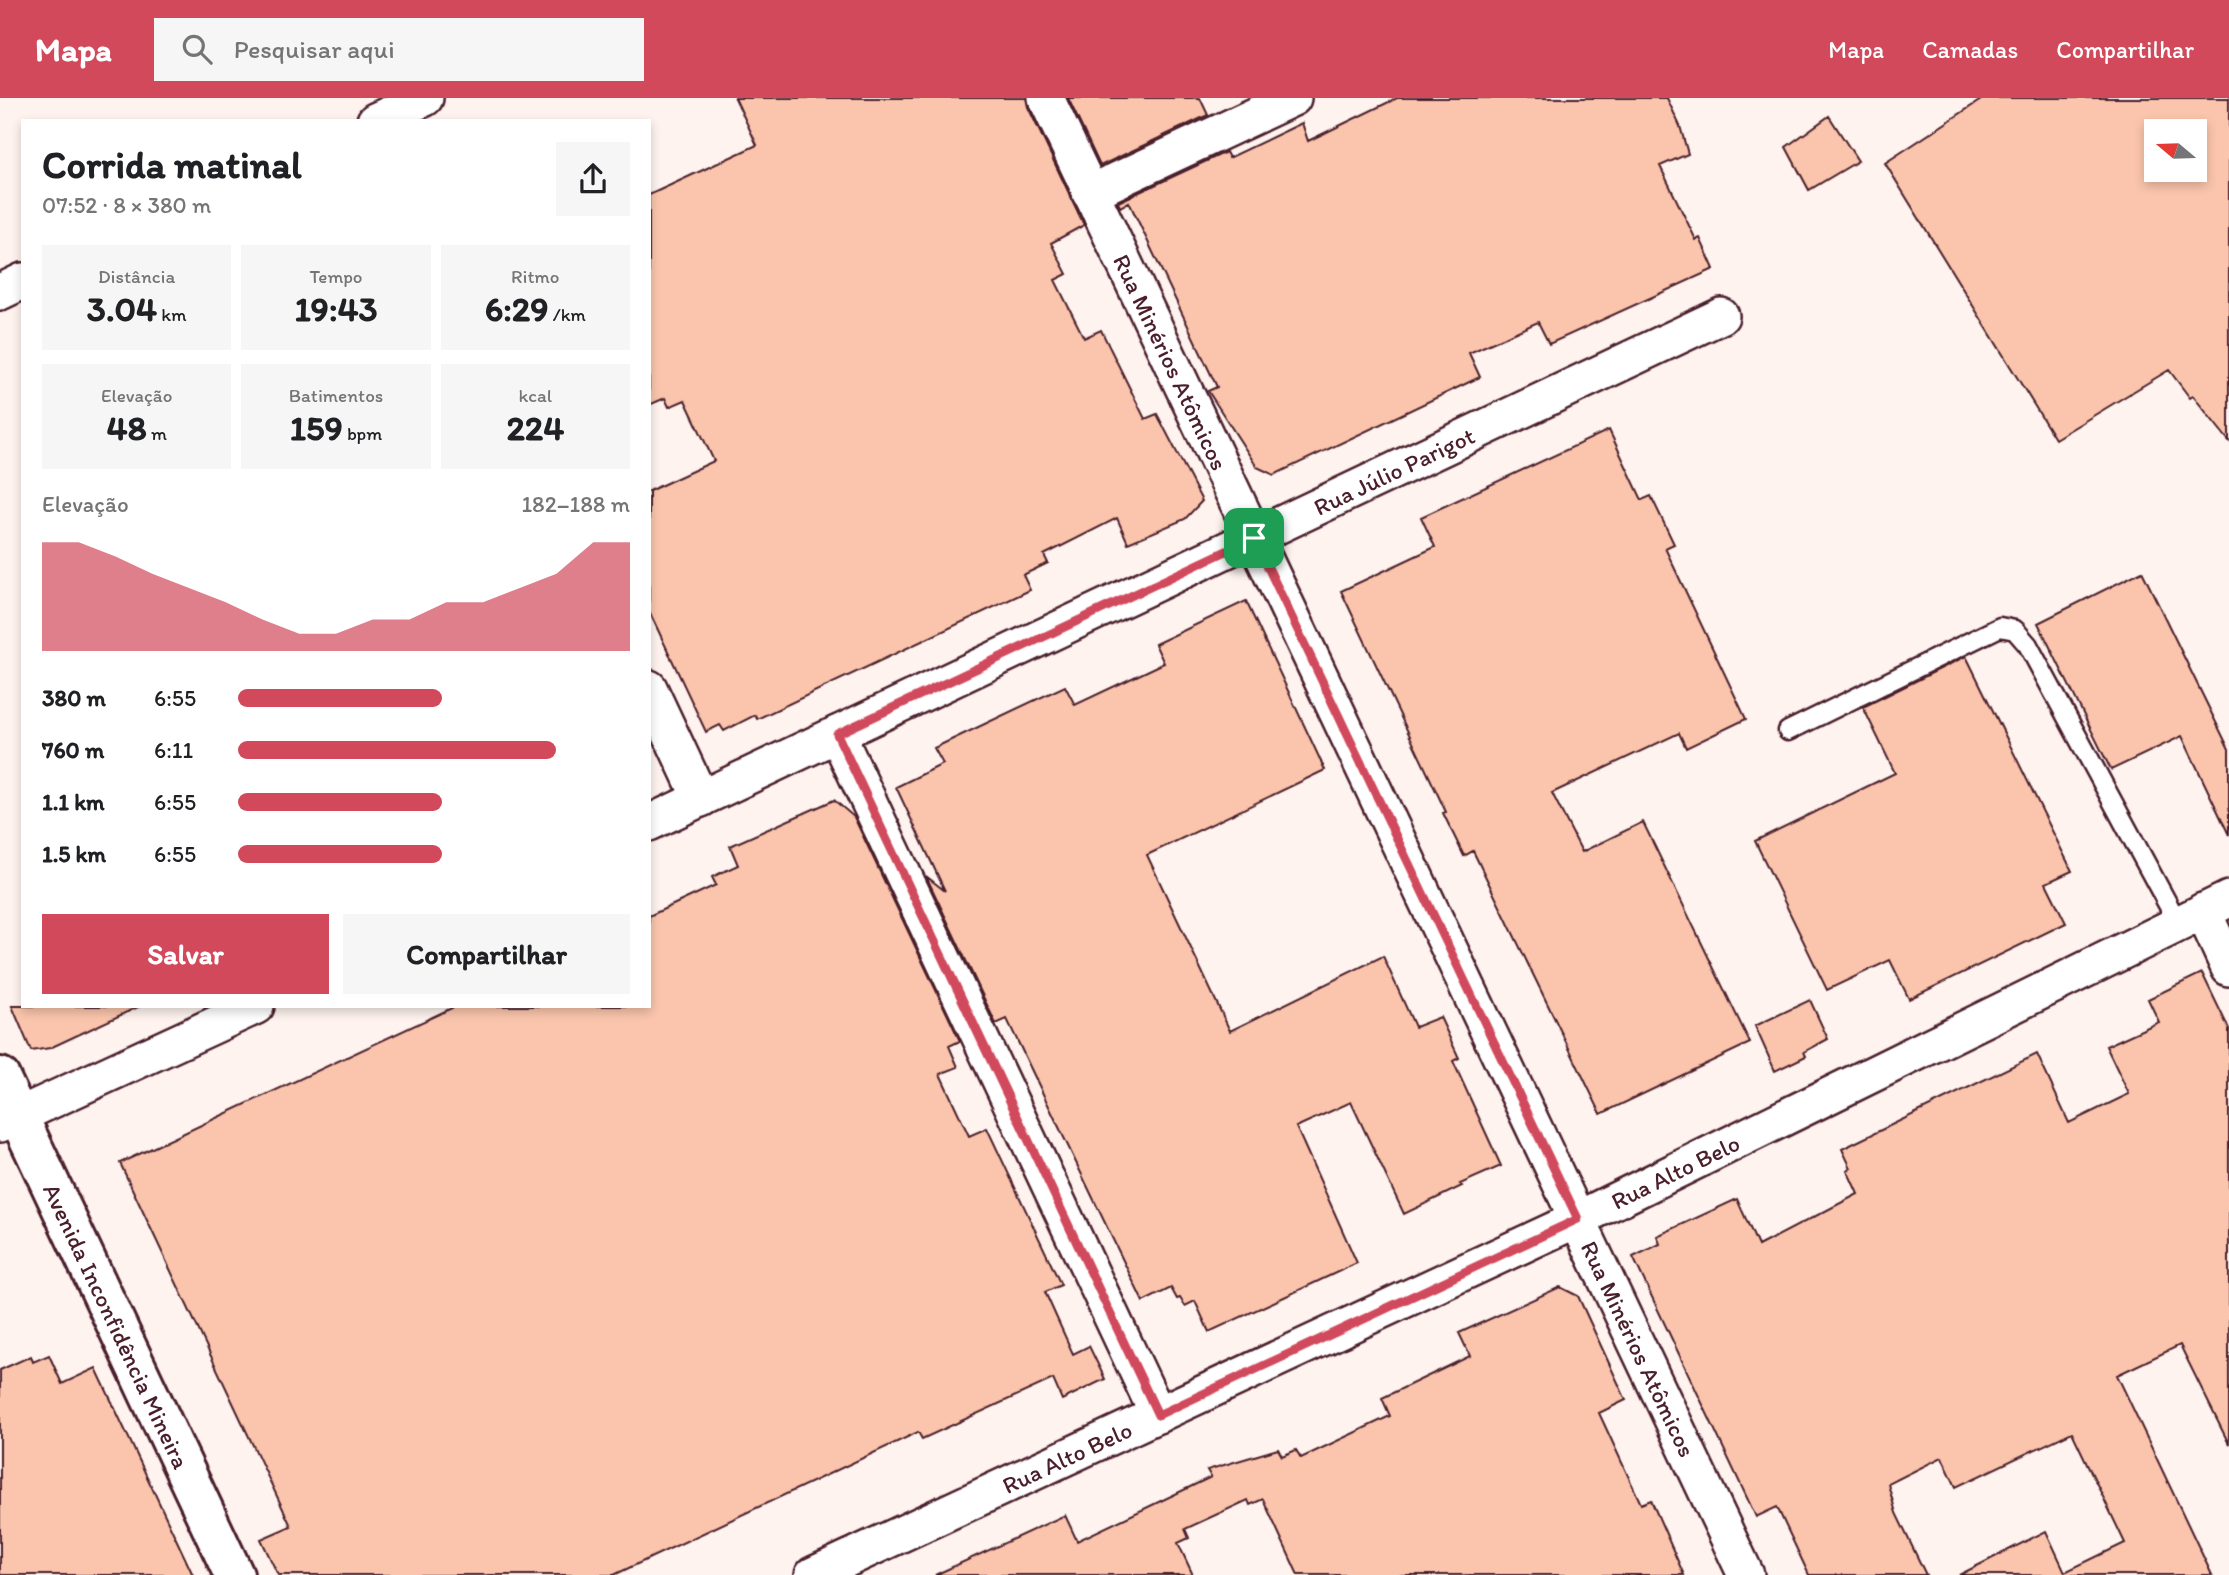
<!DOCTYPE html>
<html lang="pt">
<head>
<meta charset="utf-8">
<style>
	:root { --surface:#fff; --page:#f6f6f6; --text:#202124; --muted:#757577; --accent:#d1495b }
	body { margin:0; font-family:Itim,sans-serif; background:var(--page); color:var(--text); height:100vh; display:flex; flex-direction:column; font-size:26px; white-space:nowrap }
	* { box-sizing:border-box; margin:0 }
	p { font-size:23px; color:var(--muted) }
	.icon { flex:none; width:38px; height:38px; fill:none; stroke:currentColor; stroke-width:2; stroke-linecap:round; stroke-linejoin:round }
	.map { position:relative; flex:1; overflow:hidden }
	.sheet { position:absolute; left:21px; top:21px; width:630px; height:889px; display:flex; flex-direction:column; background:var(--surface); border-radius:0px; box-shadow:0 4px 10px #0003 }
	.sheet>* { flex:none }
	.needle { width:46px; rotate:289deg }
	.fabs { position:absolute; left:2144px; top:21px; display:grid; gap:14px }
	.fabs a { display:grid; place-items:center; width:63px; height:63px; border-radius:0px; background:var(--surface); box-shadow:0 4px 10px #0003; font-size:35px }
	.pin { position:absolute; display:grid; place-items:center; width:60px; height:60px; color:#fff; margin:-30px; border-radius:14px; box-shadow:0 4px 10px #0006 }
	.round { display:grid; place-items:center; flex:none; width:74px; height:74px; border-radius:0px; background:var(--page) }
	.headline { display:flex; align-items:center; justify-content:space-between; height:119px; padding:0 21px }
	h1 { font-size:38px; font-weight:800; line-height:52px }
	.figures { display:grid; grid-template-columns:repeat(3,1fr); gap:10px; height:119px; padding:7px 21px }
	.figures div { display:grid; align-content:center; border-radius:0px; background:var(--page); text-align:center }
	.figures b { font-size:35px; font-weight:800 }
	.figures small { font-size:19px; font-weight:400 }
	.figures p { font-size:19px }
	.chart { height:196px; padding:14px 21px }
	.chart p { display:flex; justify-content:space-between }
	.chart svg { width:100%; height:126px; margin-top:7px; fill:var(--accent); opacity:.7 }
	.action { display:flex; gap:14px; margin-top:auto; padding:14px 21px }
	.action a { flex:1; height:80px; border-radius:0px; background:var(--accent); color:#fff; font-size:28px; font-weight:800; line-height:80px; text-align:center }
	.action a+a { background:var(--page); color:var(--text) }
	ul { padding:0 21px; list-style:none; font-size:23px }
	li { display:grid; grid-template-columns:112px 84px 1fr; align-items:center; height:52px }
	li i { height:18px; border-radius:9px; background:var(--accent) }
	header { display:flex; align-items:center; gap:42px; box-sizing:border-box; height:98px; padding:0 35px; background:var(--accent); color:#fff }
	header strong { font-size:33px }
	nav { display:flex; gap:38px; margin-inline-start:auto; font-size:24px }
	.search { width:490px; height:63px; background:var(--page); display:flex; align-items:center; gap:18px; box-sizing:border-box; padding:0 24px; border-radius:0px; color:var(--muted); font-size:26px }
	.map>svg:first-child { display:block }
	.building { fill:#fac5ac; stroke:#4a1f2b; stroke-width:2; fill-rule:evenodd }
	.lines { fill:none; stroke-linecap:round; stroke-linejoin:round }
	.lane-casing { stroke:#4a1f2b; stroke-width:23 }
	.street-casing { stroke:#4a1f2b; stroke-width:40 }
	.secondary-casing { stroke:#4a1f2b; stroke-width:44 }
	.lane { stroke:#fff; stroke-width:18 }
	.street { stroke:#fff; stroke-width:35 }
	.secondary { stroke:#fff; stroke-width:38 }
	.route-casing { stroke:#fff; stroke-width:14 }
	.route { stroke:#d1495b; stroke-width:9 }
	.labels { text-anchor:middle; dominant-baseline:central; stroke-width:5; stroke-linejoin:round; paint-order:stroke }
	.street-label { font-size:24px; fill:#4a1f2b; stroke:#fff }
</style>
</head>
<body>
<header>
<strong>Mapa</strong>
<div class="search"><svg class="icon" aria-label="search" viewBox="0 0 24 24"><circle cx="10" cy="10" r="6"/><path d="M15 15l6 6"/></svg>Pesquisar aqui</div>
<nav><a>Mapa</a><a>Camadas</a><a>Compartilhar</a></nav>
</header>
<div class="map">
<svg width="2229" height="1477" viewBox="0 0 2229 1477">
	<rect width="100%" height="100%" fill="#fef3ee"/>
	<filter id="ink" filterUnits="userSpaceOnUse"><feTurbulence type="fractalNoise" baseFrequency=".0143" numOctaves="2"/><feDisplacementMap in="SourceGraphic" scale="14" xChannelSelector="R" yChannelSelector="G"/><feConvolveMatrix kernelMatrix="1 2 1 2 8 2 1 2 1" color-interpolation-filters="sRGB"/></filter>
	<g filter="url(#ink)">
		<path class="building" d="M735,0h291l2,9 56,118 -33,18 16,31 -12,6 29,58 17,-8 44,89 12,-5 45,87 -17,18 -57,24 -11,-25 -73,37 4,8 -25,12 7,15 -273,129 -2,-4 -31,16 -4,-6 -14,7 -57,-121v-120l65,-30 -29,-61 -16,7 -4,-9 -16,7v-210l108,-50z
			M1068,0h132l8,17 -108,51z
			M1397,0h270l13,28 8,28 -28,12 36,74 4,-2 14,31 -165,75 -11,-22 -69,31 11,24 -206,98 -17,-8 -49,-76 9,-4 -88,-185 -9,5 -2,-5 108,-50 3,6 73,-35 6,18z
			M1984,0h245v343l-36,-45 -3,2 -21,-28 -114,69 -170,-276zM2156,33h38v39h-38z
			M1829,18l29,45 -49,29 -23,-43z
			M1609,332l33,70 9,-4 23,48 -9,4 81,171 -60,29 -7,-15 -127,60 30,59 61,-30 107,221 -149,71 -128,-263 -9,5 -21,-43 3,-1 -105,-221 94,-44 -14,-30z
			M2142,473l87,178v86l-47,-99 -71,34 -73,-147z
			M1246,503l79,169 -178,85 83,176 153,-75 32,71 25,-10 19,41 -6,3 48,105 -41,18 2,2 -58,28 -53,-112 -55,25 61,136 -148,69 -14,-31 -10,5 -5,-8 -3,1 -6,-11 -28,14 -136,-283 -11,5 -70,-148 19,15 -49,-104 47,-23 -9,-16 131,-62 10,19 89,-42 -9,-19z
			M1966,558l106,215 -26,12 20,40 -157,76 -19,-39 -63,30 -72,-149 140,-68 -32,-66z
			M834,702l20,17 106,224 -11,5 9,21 -18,7 29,62 18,-8 74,157 -16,7 28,62 16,-8 16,33 -43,21 -9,-21 -131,60 -4,-7 -304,143h-336l-17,-36 30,-13 -171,-363 336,-157h193v-90l67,-31 -4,-8 26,-12 -8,-19z
			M2202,875l27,56v415l-49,-99 -63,30 95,200h-253l87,-44 19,41 60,-29 -53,-111 -116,55 -14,-30 -54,27 8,29 30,62h-117l-32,-68 -21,10 -123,-260 27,-13 -3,-8 80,-37 21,47 100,-52 -11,-24 4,-2 -9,-19 195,-95 32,69 60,-29 -23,-48 53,-24 -11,-23z
			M1810,902l18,39 -24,13 2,4 -31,15 -20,-45z
			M12,908h128l-90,42 -19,3z
			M1560,1189l18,9 48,104 -27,13 42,91 10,-4 33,75h-386l-35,-76 -13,6 -2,-5 -63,29 4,9 -11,5 15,32h-258l130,-60 12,26 134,-64 -4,-7 71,-21 4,7 14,-6 5,8 89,-42 -8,-18 88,-42 -11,-23z
			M49,1257l13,29 34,-16 97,207h-193v-205l31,-14 2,6z"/>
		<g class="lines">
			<g class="lane-casing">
				<path id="lane" d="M1788,633l212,-104 15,3 13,15 150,278"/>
			</g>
			<g class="street-casing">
				<g id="street">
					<path id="s1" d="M1046,0l700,1477"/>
					<path d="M375,23l50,-23"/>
					<path d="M1090,95l203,-95"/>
					<path d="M0,194l23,-11"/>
					<path d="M649,590l52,111"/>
					<path d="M837,636l321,681"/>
					<path id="s2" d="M649,725l1072,-507"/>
					<path d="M2203,813l26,57"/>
					<path d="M0,1026l256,-118"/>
					<path id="s3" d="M813,1477l765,-356 651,-320"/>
				</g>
			</g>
			<g class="secondary-casing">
				<g id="secondary">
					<path id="s4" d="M0,979l234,498"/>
				</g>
			</g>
			<use href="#lane" class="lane"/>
			<use href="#street" class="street"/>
			<use href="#secondary" class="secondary"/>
		</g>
	</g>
	<g class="lines" filter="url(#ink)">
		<g class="route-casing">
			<path id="route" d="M1254,440l324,681 -420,196 -321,-681z"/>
		</g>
		<use href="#route" class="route"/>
	</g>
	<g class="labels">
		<g class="street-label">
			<text stroke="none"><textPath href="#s1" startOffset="292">Rua Minérios Atômicos</textPath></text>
			<text stroke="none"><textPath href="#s2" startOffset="824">Rua Júlio Parigot</textPath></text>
			<text stroke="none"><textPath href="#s3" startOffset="952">Rua Alto Belo</textPath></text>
			<text stroke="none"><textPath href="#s4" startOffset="275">Avenida Inconfidência Mineira</textPath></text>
			<text stroke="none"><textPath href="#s1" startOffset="1384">Rua Minérios Atômicos</textPath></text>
			<text stroke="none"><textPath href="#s3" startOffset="280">Rua Alto Belo</textPath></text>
		</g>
	</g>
</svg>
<div class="fabs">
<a><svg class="needle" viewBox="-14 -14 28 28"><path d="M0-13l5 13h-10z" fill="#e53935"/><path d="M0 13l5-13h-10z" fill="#757577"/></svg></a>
</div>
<div class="pin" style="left:1254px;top:440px;background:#1e9e55"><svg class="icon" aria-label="arrive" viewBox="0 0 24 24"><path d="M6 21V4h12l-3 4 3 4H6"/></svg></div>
<section class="sheet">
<div class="headline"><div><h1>Corrida matinal</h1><p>07:52 · 8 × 380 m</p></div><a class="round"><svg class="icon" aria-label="share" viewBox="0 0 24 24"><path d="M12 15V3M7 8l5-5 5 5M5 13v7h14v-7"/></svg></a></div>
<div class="figures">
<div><p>Distância</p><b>3.04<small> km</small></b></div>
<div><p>Tempo</p><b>19:43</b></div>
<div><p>Ritmo</p><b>6:29<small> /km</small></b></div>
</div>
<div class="figures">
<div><p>Elevação</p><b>48<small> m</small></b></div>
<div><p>Batimentos</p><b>159<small> bpm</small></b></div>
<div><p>kcal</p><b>224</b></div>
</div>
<div class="chart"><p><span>Elevação</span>182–188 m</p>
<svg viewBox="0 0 160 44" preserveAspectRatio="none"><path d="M0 44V6L10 6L20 11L30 17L40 22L50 27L60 33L70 38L80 38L90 33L100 33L110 27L120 27L130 22L140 17L150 6L160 6V44z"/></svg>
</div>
<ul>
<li><b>380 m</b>6:55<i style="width:52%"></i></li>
<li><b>760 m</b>6:11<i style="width:81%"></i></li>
<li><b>1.1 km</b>6:55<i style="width:52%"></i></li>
<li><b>1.5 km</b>6:55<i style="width:52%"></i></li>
</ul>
<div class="action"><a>Salvar</a><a>Compartilhar</a></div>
</section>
</div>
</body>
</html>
